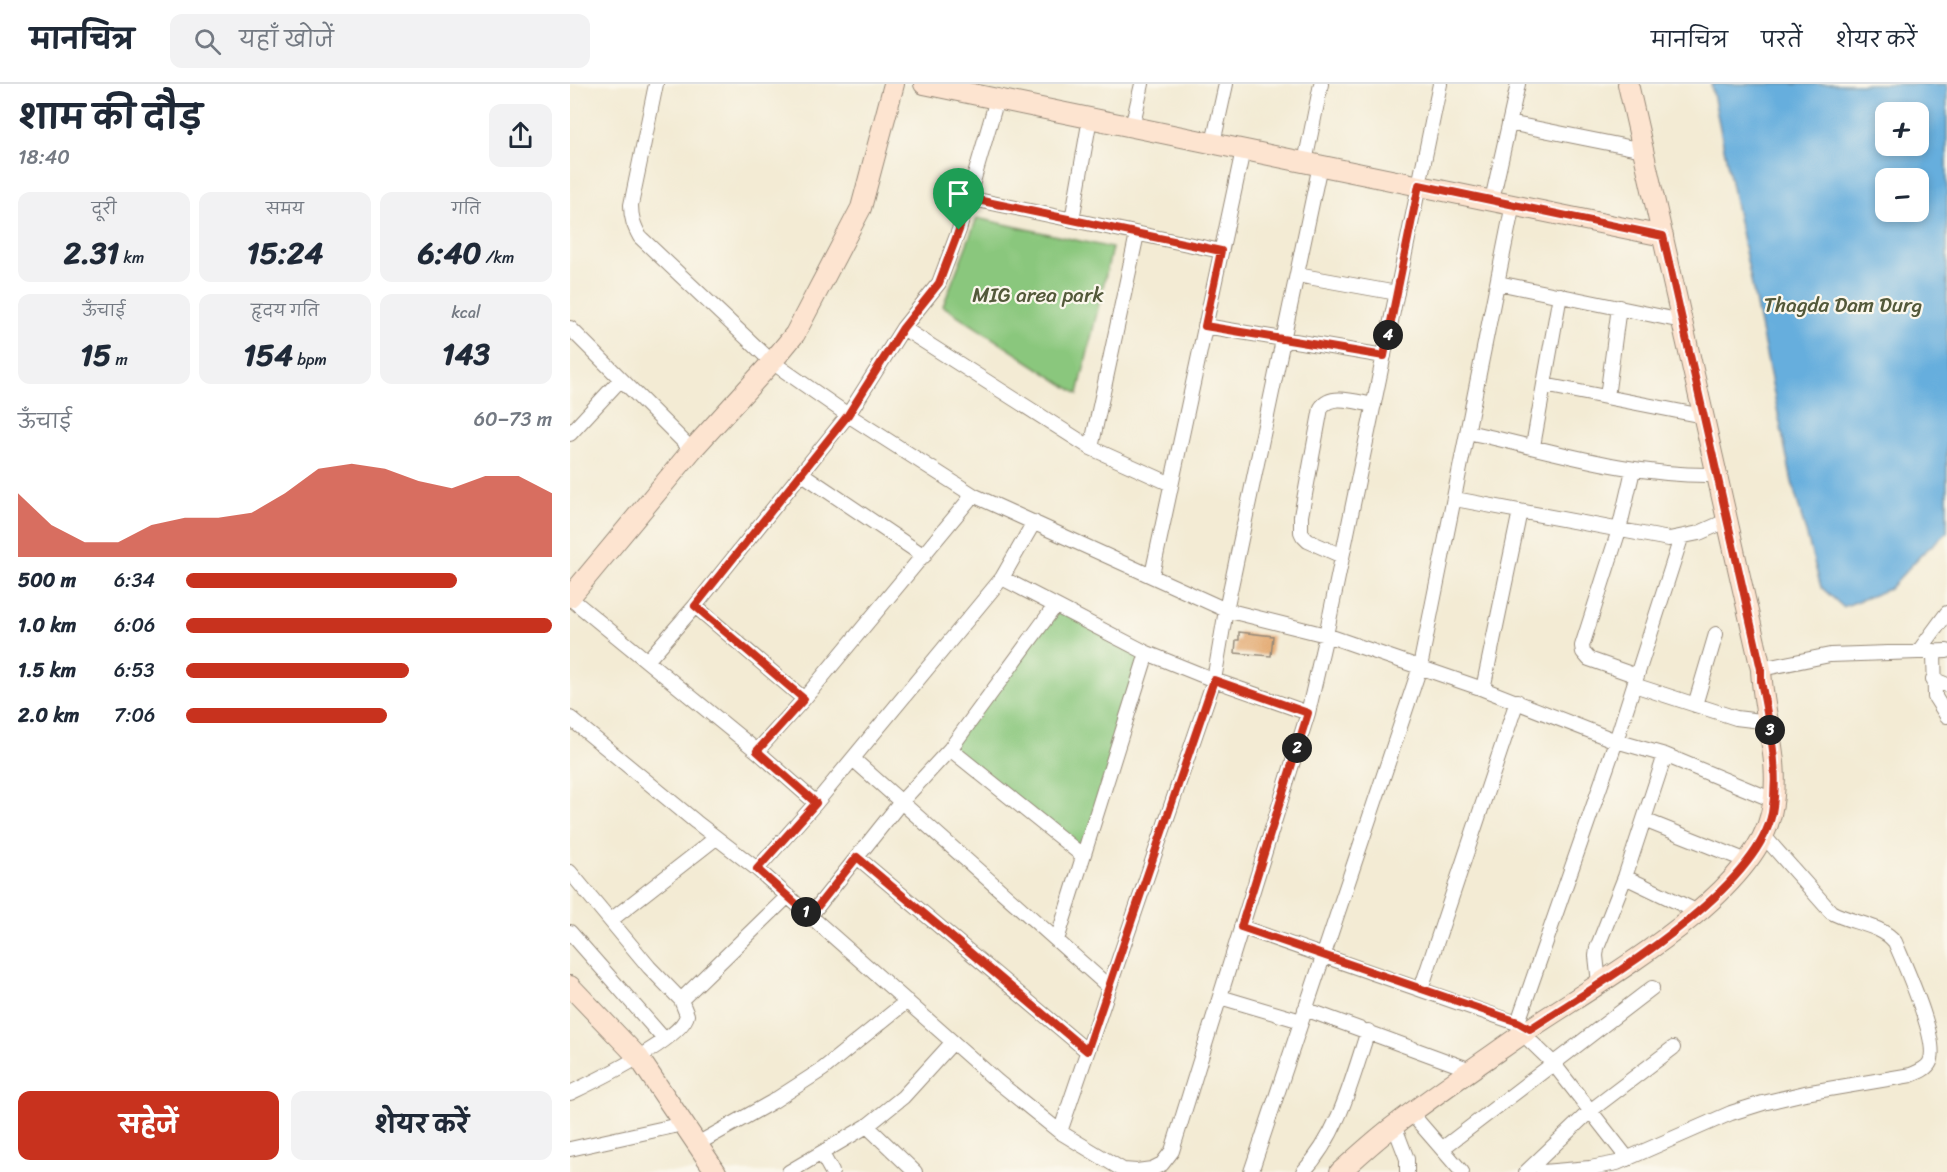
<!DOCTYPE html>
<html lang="hi">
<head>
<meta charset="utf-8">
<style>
	:root { --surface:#fff; --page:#f2f2f3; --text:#1f2937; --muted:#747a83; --line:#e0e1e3; --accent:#c8321e }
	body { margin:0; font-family:Sriracha,"Playpen Sans Deva",sans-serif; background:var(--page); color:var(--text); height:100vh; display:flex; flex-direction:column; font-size:22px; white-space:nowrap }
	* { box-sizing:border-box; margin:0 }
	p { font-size:20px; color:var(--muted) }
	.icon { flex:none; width:33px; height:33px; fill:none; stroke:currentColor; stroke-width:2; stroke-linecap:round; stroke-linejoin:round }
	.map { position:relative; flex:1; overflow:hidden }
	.side { display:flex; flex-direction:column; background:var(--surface); width:570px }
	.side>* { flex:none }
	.fabs { position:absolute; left:1305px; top:18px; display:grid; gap:12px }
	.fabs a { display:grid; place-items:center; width:54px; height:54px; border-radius:12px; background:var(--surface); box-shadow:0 3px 9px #0003; font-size:30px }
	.pin { position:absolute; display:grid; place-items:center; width:51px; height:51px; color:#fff; margin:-62px -26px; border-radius:50% 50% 50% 0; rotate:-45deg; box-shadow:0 0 6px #0007 }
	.pin .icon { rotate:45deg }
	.km { position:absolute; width:30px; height:30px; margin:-15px; border-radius:50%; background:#222; color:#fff; font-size:16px; line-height:30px; text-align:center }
	.round { display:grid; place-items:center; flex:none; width:63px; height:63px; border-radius:12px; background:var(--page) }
	.overview { display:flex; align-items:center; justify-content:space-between; height:102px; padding:0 18px }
	h1 { font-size:33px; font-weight:700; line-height:45px }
	.stats { display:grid; grid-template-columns:repeat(3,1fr); gap:9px; height:102px; padding:6px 18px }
	.stats div { display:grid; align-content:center; border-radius:12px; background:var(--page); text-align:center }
	.stats b { font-size:30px; font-weight:700 }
	.stats small { font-size:16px; font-weight:400 }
	.stats p { font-size:16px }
	.chart { height:168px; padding:12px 18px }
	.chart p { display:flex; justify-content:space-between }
	.chart svg { width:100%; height:108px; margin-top:6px; fill:var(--accent); opacity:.7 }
	.button { display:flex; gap:12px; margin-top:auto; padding:12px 18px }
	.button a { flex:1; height:69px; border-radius:12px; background:var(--accent); color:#fff; font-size:24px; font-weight:700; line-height:69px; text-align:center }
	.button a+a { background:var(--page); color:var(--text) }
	ul { padding:0 18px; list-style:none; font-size:20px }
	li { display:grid; grid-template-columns:96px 72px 1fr; align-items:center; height:45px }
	li i { height:15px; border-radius:8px; background:var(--accent) }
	header { display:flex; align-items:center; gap:36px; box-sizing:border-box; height:84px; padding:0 30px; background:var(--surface); border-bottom:2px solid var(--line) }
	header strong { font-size:28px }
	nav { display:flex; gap:33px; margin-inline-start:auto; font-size:21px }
	.search { width:420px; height:54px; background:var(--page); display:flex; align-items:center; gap:15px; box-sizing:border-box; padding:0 21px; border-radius:12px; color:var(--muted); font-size:22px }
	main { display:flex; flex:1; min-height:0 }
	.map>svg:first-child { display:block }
	.green { fill:#8ac77d; stroke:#62784e; stroke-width:1.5 }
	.water { fill:#66aedd; stroke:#506c7e; stroke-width:1.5; fill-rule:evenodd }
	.building { fill:#e1a366 }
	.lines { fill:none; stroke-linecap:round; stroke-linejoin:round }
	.street-casing { stroke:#978a79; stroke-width:16 }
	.secondary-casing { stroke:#978a79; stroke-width:22 }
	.street { stroke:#fff; stroke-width:14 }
	.secondary { stroke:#fde4d0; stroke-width:20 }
	.route-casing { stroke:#fff; stroke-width:12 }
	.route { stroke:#c8321e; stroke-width:8 }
	.labels { text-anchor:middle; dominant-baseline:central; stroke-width:4.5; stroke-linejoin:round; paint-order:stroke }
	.park-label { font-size:21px; fill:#53593a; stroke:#fbf7ec }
</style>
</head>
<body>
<header>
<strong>मानचित्र</strong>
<div class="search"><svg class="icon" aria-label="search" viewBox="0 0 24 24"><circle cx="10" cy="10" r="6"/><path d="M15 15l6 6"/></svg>यहाँ खोजें</div>
<nav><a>मानचित्र</a><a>परतें</a><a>शेयर करें</a></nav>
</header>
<main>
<section class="side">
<div class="overview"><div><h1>शाम की दौड़</h1><p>18:40</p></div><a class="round"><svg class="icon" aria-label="share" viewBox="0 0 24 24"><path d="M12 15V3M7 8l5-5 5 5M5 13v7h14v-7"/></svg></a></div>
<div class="stats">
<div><p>दूरी</p><b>2.31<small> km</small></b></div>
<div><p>समय</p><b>15:24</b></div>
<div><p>गति</p><b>6:40<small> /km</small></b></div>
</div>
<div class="stats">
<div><p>ऊँचाई</p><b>15<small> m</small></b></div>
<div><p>हृदय गति</p><b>154<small> bpm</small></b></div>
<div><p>kcal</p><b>143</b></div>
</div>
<div class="chart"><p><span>ऊँचाई</span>60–73 m</p>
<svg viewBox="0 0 160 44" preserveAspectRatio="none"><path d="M0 44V18L10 31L20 38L30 38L40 31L50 28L60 28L70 26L80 18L90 8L100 6L110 8L120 13L130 16L140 11L150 11L160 18V44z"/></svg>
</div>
<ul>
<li><b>500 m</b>6:34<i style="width:74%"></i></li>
<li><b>1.0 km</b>6:06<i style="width:100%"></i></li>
<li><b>1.5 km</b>6:53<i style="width:61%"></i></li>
<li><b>2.0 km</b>7:06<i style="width:55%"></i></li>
</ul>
<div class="button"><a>सहेजें</a><a>शेयर करें</a></div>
</section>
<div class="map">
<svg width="1377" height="1088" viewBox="0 0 1377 1088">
	<rect width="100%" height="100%" fill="#fbf7ec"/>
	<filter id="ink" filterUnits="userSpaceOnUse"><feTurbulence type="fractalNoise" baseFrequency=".0167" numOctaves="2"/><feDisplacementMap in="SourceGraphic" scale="12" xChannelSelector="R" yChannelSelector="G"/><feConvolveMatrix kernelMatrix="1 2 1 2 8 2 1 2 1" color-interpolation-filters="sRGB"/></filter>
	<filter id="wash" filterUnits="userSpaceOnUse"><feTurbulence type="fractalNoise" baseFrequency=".008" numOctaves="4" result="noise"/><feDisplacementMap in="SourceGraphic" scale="24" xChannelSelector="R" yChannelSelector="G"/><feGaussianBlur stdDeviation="1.35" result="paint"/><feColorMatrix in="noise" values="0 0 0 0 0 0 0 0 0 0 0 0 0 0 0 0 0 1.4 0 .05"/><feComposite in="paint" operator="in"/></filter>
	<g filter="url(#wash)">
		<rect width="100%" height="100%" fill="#f3ebd4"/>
		<path class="green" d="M407,134l135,30 -34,146 -135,-88z
			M485,522l92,47 -64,203 -133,-107z"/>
		<path class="water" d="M1141,0h236v448l-26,23 -32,34 -46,18 -22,-20 -29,-105zM1316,28h32v34h-32zM1316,94h32v34h-32z"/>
		<g id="blocks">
			<path class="building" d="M669,548l34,4 -2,20 -36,-3 1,-13h3z"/>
		</g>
	</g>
	<g filter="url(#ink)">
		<use href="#blocks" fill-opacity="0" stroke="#978a79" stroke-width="1.5"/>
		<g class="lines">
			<g class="street-casing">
				<path id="street" d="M86,0l-25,121c0,13 3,21 9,32l132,125 76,53 125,80 253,115 100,25 157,54 133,52 49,14 108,45
					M939,39l134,27
					M562,43l10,-43
					M643,59l13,-59
					M735,78l16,-78
					M398,114l253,53
					M922,116l26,-116
					M502,136l18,-102
					M727,191l100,18
					M928,199l184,38
					M635,242l179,30
					M0,244l122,122
					M333,244l188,120 80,36
					M974,301l159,31
					M1037,313l12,-90
					M898,348c82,18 164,45 248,43
					M0,350l51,-55
					M963,362l27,-151
					M521,364l46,-214
					M1063,386l-14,60 -37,116 1,6 6,7 48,17
					M231,389l123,83
					M885,415l214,40 30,-6 27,-12
					M772,472l-34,-15 -5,-5 -2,-4v-16l20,-108c10,-16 38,-5 53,-3
					M582,491l91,-425
					M432,494l32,-56
					M0,514l187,153 59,52
					M125,522l109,93
					M1349,567l28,-38
					M1364,567l1,46 12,19
					M77,577l48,-55 153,-191 55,-87 36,-45 20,-53 38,-131
					M1191,585l69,-14 117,-4
					M1363,595l14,6
					M1064,601l102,33 33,4
					M913,605l37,-178
					M1125,621l21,-71
					M0,634l126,104 61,47 241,213 62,50 63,38 14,1 15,-2 10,-5 10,-13 136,-438 18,-78 114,-551
					M380,665l133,107
					M187,667l47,-52 169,-204
					M283,675l256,228
					M1074,736l103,41
					M287,773l230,194
					M187,785l59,-66 186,-225 145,75 67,27 94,33
					M0,788l79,95 32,33 6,15c-4,24 -94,67 -117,78
					M1055,793l73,35
					M240,832l91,-114 49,-53 105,-143
					M41,836l105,-82
					M671,843l284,99
					M0,848l94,107
					M487,856l90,-287
					M1029,899l-3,-27 1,-8 28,-71 40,-122
					M851,905l96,-288
					M650,913l81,24
					M111,916l107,-104
					M735,925l166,61
					M948,938l98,-281 65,-203
					M953,950l30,29 75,96
					M841,1029l51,59
					M824,1041l13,34v13
					M297,1042l48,46
					M490,1048l154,-452 12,-70 94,-445
					M127,1060l75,-42 51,-33 84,-68
					M873,1064l209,-160
					M0,1065l113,-25
					M252,1070l10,18
					M219,1088l78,-46 36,-29 50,-55
					M681,1088l169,-505 93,-463
					M733,1088c36,-38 49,-93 65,-141
					M956,1088l64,-61 83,-63
					M973,1088l47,-4 27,-5 114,-50 32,-10 42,-10 106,-18c7,-3 16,-6 19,-13 10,-21 -26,-98 -35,-120 -14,-18 -45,-19 -64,-30l-68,-77"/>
			</g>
			<g class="secondary-casing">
				<path id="secondary" d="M354,0l739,152
					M0,513l122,-147 80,-88 23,-28 66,-126 33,-124
					M0,902l69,72 77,114
					M770,1088c18,-16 36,-33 55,-47 43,-33 89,-64 133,-95 69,-47 224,-132 243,-216 12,-52 -8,-95 -10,-145l-133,-585"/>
			</g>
			<use href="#street" class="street"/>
			<use href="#secondary" class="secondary"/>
		</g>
	</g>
	<g class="lines" filter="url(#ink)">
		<g class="route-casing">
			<path id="route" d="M849,101l244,51 98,433v12c8,43 19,87 11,132 -16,80 -175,172 -242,216l-12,-7 -277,-95 67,-214 -94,-33 -127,371 -230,-194 -47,59 -53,-47 59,-66 -59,-52 47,-52 -109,-93 153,-191 55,-87 36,-45 20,-53 9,-32 253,53 -16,75 179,30z"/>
		</g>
		<use href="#route" class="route"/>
	</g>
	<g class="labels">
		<g class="park-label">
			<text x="468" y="211">MIG area park</text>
			<text x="1273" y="221">Thagda Dam Durg</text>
		</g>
	</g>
</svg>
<div class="fabs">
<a>+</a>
<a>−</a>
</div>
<div class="pin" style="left:389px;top:146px;background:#1e9e55"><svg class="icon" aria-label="arrive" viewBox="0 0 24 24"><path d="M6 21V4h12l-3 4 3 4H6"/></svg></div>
<b class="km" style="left:236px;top:828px">1</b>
<b class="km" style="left:727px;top:664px">2</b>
<b class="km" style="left:1200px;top:646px">3</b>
<b class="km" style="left:818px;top:251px">4</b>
</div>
</main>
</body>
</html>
